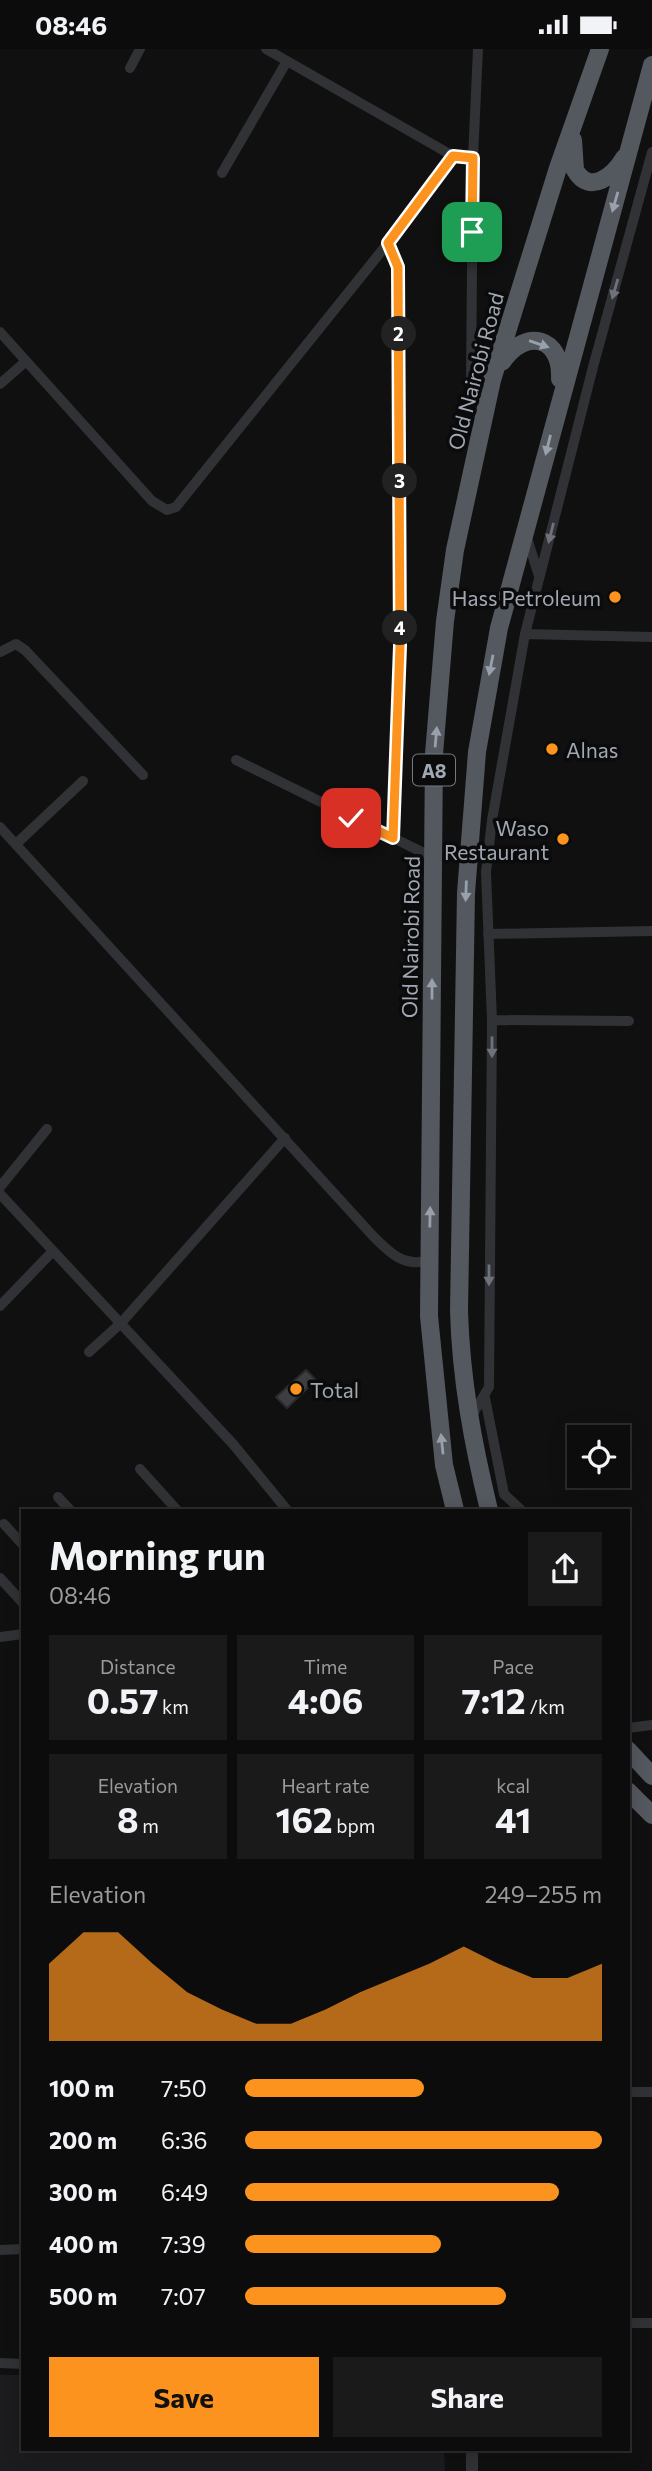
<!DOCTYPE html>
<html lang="en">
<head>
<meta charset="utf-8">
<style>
	:root { --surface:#0c0c0d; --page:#1a1a1b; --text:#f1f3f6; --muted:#9a9b9d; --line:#2c2c2e; --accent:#fb931e }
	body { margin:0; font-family:Commissioner,sans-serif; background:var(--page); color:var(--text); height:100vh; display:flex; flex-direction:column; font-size:26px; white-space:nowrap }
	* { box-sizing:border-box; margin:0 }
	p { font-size:23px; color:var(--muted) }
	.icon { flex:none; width:38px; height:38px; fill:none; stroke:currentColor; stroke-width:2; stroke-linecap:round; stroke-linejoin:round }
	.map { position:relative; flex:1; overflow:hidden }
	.side { position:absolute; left:21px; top:1460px; width:609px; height:942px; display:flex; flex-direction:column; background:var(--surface); border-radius:0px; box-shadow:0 4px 18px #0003,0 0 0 2px var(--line) }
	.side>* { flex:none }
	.controls { position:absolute; left:567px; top:1376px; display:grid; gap:14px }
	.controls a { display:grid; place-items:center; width:63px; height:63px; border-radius:0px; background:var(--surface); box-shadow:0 4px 18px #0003,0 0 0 2px var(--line); font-size:35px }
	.pin { position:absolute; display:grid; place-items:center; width:60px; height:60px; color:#fff; margin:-30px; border-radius:14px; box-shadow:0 4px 10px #0006 }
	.km { position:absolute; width:35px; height:35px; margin:-18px; border-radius:50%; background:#222; color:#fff; font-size:19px; line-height:35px; text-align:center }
	.round { display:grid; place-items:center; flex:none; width:74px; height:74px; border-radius:0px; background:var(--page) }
	.head { display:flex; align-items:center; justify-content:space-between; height:119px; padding:0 28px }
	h1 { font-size:38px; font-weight:700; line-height:52px }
	.metrics { display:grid; grid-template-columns:repeat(3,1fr); gap:10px; height:119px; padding:7px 28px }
	.metrics div { display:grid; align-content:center; border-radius:0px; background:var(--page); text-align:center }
	.metrics b { font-size:35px; font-weight:700 }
	.metrics small { font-size:19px; font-weight:400 }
	.metrics p { font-size:19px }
	.chart { height:196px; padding:14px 28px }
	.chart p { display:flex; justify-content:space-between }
	.chart svg { width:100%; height:126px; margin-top:7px; fill:var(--accent); opacity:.7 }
	.action { display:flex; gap:14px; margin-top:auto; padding:14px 28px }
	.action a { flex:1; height:80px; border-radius:0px; background:var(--accent); color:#111; font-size:28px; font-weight:700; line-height:80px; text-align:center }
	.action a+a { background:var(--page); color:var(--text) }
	ul { padding:0 28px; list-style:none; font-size:23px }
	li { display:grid; grid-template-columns:112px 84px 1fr; align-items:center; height:52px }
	li i { height:18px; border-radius:9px; background:var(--accent) }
	.status { display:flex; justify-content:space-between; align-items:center; height:49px; padding:0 35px; background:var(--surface); direction:ltr }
	.status svg { height:19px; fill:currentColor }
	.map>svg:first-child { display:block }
	.built { fill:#1c1c1e }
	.building { fill:#3c3e41; stroke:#2a2a2d; stroke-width:2 }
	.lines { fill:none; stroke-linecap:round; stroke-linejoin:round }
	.minor { stroke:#313236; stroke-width:10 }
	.tertiary { stroke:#313236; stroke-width:12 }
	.trunk { stroke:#54585f; stroke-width:18 }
	.oneway { fill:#98a0ab }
	.oneway2 { fill:#6e737b }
	.route-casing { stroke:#fff; stroke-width:14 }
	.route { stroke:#fb931e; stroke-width:9 }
	.poi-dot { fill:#fb931e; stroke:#0b0b0c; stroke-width:2.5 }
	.labels { text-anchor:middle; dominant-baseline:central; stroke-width:7; stroke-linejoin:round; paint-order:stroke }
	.shield { fill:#0b0b0c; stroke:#737981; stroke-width:2 }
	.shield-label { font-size:19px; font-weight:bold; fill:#a0a8b3 }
	.street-label { font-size:21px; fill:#a0a8b3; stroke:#0b0b0c }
	.poi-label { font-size:21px; fill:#a0a8b3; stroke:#0b0b0c; text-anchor:end }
</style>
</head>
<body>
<div class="status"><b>08:46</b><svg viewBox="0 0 49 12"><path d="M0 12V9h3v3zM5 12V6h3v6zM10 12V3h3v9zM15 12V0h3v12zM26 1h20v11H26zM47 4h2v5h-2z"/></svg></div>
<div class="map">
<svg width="652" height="2422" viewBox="0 0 652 2422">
	<rect width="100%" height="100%" fill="#101011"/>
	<path class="built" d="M0,2326h23v73h421l1,23h-445z"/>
	<path class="building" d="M306,1321l10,10 -29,28 -11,-11z"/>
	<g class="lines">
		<path class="minor" d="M266,0l187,107 20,2
			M478,0l-5,109 -2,223 2,6 16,7
			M130,19l10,-19
			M222,124l65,-112
			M388,194l10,24 2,379 -7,192
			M0,283l152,169 15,9 9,-3 212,-264 65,-87
			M0,335l24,-21
			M526,486l13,41
			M525,585l127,3
			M0,603l16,-8 9,6 118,125
			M236,711l198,98
			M0,778l373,409c17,17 31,32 57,24
			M16,795l67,-63
			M488,885l164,-3
			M492,971l137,1
			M0,1138l47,-58
			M0,1145l233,250 54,66
			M0,1257l53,-55
			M89,1303l32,-29 164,-185
			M485,1349l19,96 17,16
			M470,1370l19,-32 3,-367 -6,-148 6,-52 33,-186 68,-267 59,-215
			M140,1420l37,41
			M58,1448l12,13
			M4,1475l19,21
			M0,1529l23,25
			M0,1588l23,-3
			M628,1679l24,-3
			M628,2043h24
			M0,2201l23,-1
			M628,2274h24
			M0,2314l23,1"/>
		<path class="tertiary" d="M472,2399v23"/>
		<path class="trunk" d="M573,91l2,30c15,26 39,5 49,-12
			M502,313c24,-35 60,-25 58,17
			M455,1461l-11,-45 -15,-149 5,-562 11,-133 10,-71 37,-170 66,-212 42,-119
			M489,1461c-16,-66 -28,-130 -30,-199l7,-418 11,-141 22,-124 153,-563
			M628,1701l24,26
			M628,1742l24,24"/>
	</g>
	<defs><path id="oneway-solid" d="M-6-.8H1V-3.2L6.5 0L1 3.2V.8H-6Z" transform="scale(1.75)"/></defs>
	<g class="oneway">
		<use href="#oneway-solid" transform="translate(615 153) rotate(106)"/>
		<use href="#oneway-solid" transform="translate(539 295) rotate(19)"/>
		<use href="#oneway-solid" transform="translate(548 396) rotate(104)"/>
		<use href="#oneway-solid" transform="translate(491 616) rotate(101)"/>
		<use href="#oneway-solid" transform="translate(436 688) rotate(-85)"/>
		<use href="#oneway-solid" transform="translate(466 842) rotate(92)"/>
		<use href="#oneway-solid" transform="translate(432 940) rotate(-90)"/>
		<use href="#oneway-solid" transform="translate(430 1168) rotate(-89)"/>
		<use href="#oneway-solid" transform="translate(442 1395) rotate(-96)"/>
	</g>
	<g class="oneway2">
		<use href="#oneway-solid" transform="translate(615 240) rotate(106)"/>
		<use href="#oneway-solid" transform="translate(551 484) rotate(104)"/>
		<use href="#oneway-solid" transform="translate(492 998) rotate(90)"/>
		<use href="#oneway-solid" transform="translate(489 1226) rotate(90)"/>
	</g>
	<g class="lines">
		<g class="route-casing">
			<path id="route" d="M351,769l42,20 7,-192 -2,-379 -10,-24 65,-87 20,2 -1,74"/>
		</g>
		<use href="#route" class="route"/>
	</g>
	<g class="poi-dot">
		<circle cx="615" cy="548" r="7"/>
		<circle cx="552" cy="700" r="7"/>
		<circle cx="563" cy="790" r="7"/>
		<circle cx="296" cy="1340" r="7"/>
	</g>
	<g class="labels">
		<rect class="shield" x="413" y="705.5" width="42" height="31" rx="5"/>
		<g class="shield-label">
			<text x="434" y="721">A8</text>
		</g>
		<g class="street-label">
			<text transform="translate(475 322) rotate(-75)">Old Nairobi Road</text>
			<text transform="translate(410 888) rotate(-89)">Old Nairobi Road</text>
		</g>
		<g class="poi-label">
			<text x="601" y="548">Hass Petroleum</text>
			<text x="566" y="700" text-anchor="start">Alnas</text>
			<text x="549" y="778">Waso<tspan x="549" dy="24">Restaurant</tspan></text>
			<text x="310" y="1340" text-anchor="start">Total</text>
		</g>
	</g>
</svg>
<div class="controls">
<a><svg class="icon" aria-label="locate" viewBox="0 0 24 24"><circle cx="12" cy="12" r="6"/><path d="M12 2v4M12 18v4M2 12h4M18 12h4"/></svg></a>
</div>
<div class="pin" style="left:472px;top:183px;background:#1e9e55"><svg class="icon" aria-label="arrive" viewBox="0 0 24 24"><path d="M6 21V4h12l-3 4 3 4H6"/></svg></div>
<div class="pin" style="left:351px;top:769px;background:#d93025"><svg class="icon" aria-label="check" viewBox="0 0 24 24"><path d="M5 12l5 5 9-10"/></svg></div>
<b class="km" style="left:399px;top:285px">2</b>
<b class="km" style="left:400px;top:432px">3</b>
<b class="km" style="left:400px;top:579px">4</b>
<section class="side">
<div class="head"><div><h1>Morning run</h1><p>08:46</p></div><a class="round"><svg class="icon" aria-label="share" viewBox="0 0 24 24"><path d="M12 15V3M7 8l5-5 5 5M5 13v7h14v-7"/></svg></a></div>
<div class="metrics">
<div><p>Distance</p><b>0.57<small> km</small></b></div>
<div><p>Time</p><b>4:06</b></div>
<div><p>Pace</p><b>7:12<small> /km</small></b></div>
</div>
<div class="metrics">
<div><p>Elevation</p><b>8<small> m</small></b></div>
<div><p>Heart rate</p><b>162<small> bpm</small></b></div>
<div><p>kcal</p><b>41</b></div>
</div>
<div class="chart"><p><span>Elevation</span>249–255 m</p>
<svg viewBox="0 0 160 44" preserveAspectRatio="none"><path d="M0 44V17L10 6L20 6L30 17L40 27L50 33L60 38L70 38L80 33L90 27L100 22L110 17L120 11L130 17L140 22L150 22L160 17V44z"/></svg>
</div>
<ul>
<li><b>100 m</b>7:50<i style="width:50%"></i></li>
<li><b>200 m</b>6:36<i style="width:100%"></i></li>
<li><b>300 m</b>6:49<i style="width:88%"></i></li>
<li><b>400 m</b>7:39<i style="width:55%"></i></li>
<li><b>500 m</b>7:07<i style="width:73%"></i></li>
</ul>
<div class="action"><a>Save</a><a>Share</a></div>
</section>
</div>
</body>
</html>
